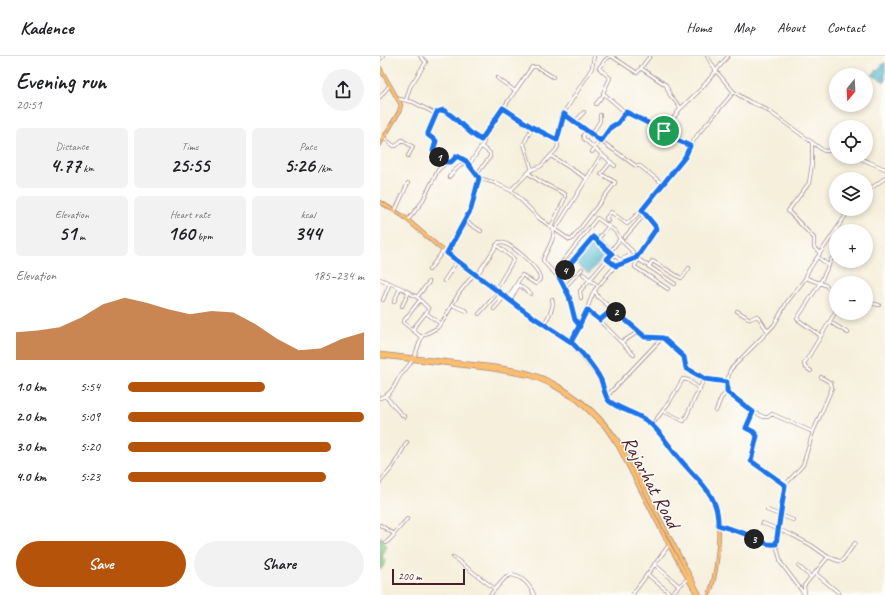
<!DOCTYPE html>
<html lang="en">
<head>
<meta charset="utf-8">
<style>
	:root { --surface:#fff; --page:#f2f2f2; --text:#202124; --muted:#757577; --line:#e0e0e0; --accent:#b45309 }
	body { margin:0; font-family:Caveat,sans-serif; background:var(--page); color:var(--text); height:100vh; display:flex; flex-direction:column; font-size:15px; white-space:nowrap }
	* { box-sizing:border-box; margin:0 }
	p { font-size:13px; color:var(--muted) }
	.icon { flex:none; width:22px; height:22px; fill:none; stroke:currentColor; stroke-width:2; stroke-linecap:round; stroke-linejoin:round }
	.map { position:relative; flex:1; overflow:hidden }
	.side { display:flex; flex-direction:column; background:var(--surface); width:380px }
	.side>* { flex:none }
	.needle { width:26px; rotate:198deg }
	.fabs { position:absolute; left:449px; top:12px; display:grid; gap:8px }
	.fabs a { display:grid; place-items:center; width:44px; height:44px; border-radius:50%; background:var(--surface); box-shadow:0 2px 6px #0003; font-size:20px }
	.scale { position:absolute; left:12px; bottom:10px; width:73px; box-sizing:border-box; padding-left:4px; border:2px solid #4a1f2b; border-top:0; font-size:11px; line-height:14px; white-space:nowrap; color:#4a1f2b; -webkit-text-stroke:3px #fdfcf7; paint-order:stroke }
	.pin { position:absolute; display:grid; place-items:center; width:34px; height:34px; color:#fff; margin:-17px; border:2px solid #fff; border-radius:50%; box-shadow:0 1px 4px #0007 }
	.km { position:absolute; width:20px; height:20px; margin:-10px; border-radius:50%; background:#222; color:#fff; font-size:11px; line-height:20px; text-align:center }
	.round { display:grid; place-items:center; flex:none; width:42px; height:42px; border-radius:21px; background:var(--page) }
	.headline { display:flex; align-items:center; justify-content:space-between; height:68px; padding:0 16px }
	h1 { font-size:22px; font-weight:800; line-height:30px }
	.figures { display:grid; grid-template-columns:repeat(3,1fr); gap:6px; height:68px; padding:4px 16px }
	.figures div { display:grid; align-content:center; border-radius:6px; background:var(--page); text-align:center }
	.figures b { font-size:20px; font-weight:800 }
	.figures small { font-size:11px; font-weight:400 }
	.figures p { font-size:11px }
	.chart { height:112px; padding:8px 16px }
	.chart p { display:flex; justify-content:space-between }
	.chart svg { width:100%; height:72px; margin-top:4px; fill:var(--accent); opacity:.7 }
	.button { display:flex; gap:8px; margin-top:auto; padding:8px 16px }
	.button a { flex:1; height:46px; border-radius:24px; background:var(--accent); color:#fff; font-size:16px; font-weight:800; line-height:46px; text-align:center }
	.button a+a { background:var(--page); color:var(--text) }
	ul { padding:0 16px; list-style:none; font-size:13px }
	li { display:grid; grid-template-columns:64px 48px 1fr; align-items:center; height:30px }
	li i { height:10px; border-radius:5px; background:var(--accent) }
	header { display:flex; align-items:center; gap:24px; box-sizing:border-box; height:56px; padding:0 20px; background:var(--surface); border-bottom:1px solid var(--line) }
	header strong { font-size:19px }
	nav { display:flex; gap:22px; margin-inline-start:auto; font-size:14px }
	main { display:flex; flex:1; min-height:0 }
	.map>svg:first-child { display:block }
	.green { fill:#89d694; stroke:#6a7a60 }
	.water { fill:#49b0c8; stroke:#4a687a }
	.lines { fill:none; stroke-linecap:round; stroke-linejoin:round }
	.minor-casing { stroke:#a08784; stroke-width:4 }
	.major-casing { stroke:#a08784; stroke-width:4.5 }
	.minor { stroke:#fff; stroke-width:2.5 }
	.major { stroke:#fbbe6e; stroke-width:3 }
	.route-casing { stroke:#fff; stroke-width:8 }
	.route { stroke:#1a73e8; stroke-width:5 }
	.labels { text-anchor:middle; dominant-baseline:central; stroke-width:3; stroke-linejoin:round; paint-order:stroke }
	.street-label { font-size:20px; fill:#4a1f2b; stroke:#fdfcf7 }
</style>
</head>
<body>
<header>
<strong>Kadence</strong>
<nav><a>Home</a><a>Map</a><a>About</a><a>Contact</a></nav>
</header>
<main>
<section class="side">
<div class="headline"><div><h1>Evening run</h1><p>20:51</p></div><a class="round"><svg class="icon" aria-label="share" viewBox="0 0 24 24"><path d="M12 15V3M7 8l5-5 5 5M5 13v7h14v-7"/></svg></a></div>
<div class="figures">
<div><p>Distance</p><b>4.77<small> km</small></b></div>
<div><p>Time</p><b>25:55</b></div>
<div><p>Pace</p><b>5:26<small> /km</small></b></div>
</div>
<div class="figures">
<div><p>Elevation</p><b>51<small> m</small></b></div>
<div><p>Heart rate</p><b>160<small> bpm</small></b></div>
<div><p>kcal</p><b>344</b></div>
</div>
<div class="chart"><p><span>Elevation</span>185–234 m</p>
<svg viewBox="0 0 160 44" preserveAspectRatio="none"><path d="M0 44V27L10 26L20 24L30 18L40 10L50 6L60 9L70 13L80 16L90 14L100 15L110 22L120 31L130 38L140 37L150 31L160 27V44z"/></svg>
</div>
<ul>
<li><b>1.0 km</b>5:54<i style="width:58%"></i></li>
<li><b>2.0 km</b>5:09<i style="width:100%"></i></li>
<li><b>3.0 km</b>5:20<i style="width:86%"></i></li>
<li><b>4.0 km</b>5:23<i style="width:84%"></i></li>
</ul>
<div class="button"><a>Save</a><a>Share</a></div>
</section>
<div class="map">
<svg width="505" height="539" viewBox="0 0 505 539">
	<rect width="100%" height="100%" fill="#fdfcf7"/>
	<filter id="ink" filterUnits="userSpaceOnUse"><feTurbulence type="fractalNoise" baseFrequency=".025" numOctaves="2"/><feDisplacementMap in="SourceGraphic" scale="8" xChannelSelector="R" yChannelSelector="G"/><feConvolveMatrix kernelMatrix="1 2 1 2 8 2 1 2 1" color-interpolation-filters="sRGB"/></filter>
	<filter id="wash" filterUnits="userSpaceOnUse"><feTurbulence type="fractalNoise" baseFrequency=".012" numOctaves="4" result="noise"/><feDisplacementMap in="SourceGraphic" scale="16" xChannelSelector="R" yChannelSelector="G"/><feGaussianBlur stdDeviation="0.9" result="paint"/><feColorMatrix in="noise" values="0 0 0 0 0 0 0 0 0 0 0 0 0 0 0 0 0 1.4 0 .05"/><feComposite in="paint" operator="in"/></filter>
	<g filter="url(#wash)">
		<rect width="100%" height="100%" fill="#f6efdc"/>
		<path class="green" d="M0,480l2,2 4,9 -4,10 4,5 -6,8z"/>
		<path class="water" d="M504,7h1v19l-13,-7z
			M213,182l14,14 -18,22 -15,-13z"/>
	</g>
	<g filter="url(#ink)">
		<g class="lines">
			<g class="minor-casing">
				<path id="minor" d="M270,0l-13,17 -24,-16 -2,-1 -5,3 -7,9 11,10 -7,15 22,19 39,19 11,8 15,7
					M0,3l3,-3
					M262,13l24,16 4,10 11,13
					M117,22l18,13
					M354,36l16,10 10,4 10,6 54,39 12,-1
					M0,41l9,-11
					M19,43l14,3 21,11 9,-3 15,11 11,12 15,9 -15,23
					M26,44l4,-13 16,-25 -6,-6
					M216,48l8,-10
					M123,52l29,19 25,13
					M57,56l-9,22 8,7 -3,10 13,11
					M183,58l73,52h4l23,18
					M195,66l9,-10
					M206,75l-3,5 1,3 31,27
					M284,75l16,-22 20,-19 16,-19 -9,-15
					M212,78l8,-13v-6
					M4,82l10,8h2l6,-6 11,7 -5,9
					M101,84l51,-73h5l16,10
					M221,85l10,-14 7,-4 8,-11
					M432,87v21l-3,19 -21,28 26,27v9l6,6
					M212,96l7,-12
					M171,100l35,22
					M477,101l28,12
					M152,114l-8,-26 8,-17
					M148,117l13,9 24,12v4l-14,29
					M96,119l14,-18v-4l-8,-6
					M69,121l5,-6 12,-10
					M131,134l20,-20 10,-4 15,-16 2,-4 -1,-7 6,-25 29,-46 2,-12
					M486,136l19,-14
					M15,155l13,-28
					M28,164l14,-18 16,-32 9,-8 4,-1 6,-5 9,5 13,17 16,5 17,8 28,28 13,9c3,11 -7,22 -10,32 6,10 16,15 21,25 7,13 7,30 16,41
					M85,165l16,10
					M228,165l-2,-3 5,-6 16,12 15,-14
					M174,173l16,11 2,-1 43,-56v-1l-14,-8 10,-12
					M175,174l47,-76
					M244,182l21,-24
					M217,184l12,-14
					M67,197l24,-44 8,-31
					M438,201l11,9
					M227,203l8,7
					M258,203l37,25
					M259,203l-4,6v2l33,22
					M269,211l3,-6 2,1 27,16 2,-1 6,-9
					M186,213l-6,-4 37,-47 18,13 5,8 -10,13
					M49,214l14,-19
					M203,218l15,12
					M97,219l22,-33c11,0 41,26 41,37l-4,5 -14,-9 -14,23
					M179,221l34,-40 27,23 7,-3 6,-5 -13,-13
					M426,222l19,7 11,9
					M0,223l23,10 17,10v1l-17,22 18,15
					M64,225l13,-20
					M185,231l17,-18
					M116,233l18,-30 -18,-14
					M215,235l3,6 47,40 18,1 21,19 2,10 19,12
					M37,241l12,-15
					M201,242l-1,-7 32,-37
					M3,244l7,-17
					M130,244l9,-15 12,9
					M14,246l6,-14
					M486,246l13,3
					M72,249l15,6
					M22,250l7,-14
					M114,253l11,-13
					M207,254l13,10 13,-11
					M357,255l13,8 7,-3c5,4 6,10 11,15
					M46,257l15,11
					M99,258l20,-23
					M219,264l35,35
					M450,266l18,11
					M164,268c4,-7 11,-17 8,-25
					M32,274l17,-21 -9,-9
					M441,280l-24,-17 23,-36 12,-25 4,-1
					M191,286l11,-21 12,-30 22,-26 12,-3 8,-4 20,-29 -1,-3 -13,-16 43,-53 5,-11 8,-12 35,-41v-2l-17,-20 12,-15
					M242,286l16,-10
					M34,302l8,-22 15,-8 6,-7 16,-28 16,-20
					M431,315l-6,-4 -1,-3 32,-53
					M5,340c7,6 11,15 20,21
					M226,341l56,-59
					M0,342c13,-4 14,-13 20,-22 4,-6 9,-9 12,-16
					M283,355l21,10 20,-42 23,3
					M336,355l5,-13 6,-6
					M373,356l11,5h4l4,-3 41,18
					M272,369l18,-24 13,-22 5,1 12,9
					M0,426l12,-14 15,-26
					M405,429l18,-20 10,-33 19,-44 -1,-5 -10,-6
					M387,454l26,10
					M382,467l30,12 19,10 17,12
					M0,469l14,9 13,-15
					M338,469c9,3 19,6 28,9 10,4 18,12 30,10l9,-59 -34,-24 6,-25 -4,-4 -7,-4 7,-16 -26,-20 -1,-6 4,-16 44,-45 13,-23 18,-23 3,-8 42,-62
					M6,487l8,-8
					M396,488l5,19 24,32
					M73,501l42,32
					M274,508l25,22
					M418,510l13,11 4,-4
					M267,518l24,20 8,-8 10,-8
					M459,537l-24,-20 13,-16 11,4h3l13,-18
					M110,539l15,-17 6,-3c11,1 19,10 23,20
					M252,539l37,-50
					M425,539l-1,-9 7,-9"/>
			</g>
			<g class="major-casing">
				<path id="major" d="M0,12l21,37 -2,7 -19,32
					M0,146l23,14 37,32 35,25 48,37 48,32 26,32 4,8 5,15 3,4c12,9 28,12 40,21 12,10 19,23 29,35 12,15 26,26 35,42 11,20 4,76 -4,96
					M0,298c27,3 55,6 82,9 22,3 45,4 67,10 38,12 70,39 92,72l79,150
					M0,300l112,13 39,7 21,9 25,15 28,27 13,19 51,99 28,50"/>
			</g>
			<use href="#minor" class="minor"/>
			<use href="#major" class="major"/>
		</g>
	</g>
	<g class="lines" filter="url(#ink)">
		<g class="route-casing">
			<path id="route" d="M284,75l-38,-19 -8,11 -7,4 -10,14 -37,-27 -7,26 -25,-13 -29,-19 -22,32c-15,-8 -23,-22 -38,-30l-6,2 -9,21v2l8,6 -3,10 13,11h5l6,-6 9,5 13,17 -8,31 -24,44 80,60 44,29 16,-32 13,10 13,-11 32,28 18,1 21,19 2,11 19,11 22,3v10l26,20 -7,16 8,4 3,4 -6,25 34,24 -9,59c-12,2 -20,-6 -30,-10 -9,-3 -19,-6 -28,-9 1,-32 -21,-44 -39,-67 -11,-12 -18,-27 -32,-37 -12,-9 -27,-11 -38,-20 -5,-6 -5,-14 -8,-21 -6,-12 -20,-29 -30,-38l9,-16 -5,-6 -6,-24 -10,-19 34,-40 19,17 -5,5 9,7 20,-8 20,-29 -1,-3 -13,-16 43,-53 5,-11 -15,-7 -11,-8"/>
		</g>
		<use href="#route" class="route"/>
	</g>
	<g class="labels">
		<g class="street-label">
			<text transform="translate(271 426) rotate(62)">Rajarhat Road</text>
		</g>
	</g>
</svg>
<div class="fabs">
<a><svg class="needle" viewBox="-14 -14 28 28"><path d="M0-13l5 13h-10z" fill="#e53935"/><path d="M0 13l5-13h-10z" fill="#757577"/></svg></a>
<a><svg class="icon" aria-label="locate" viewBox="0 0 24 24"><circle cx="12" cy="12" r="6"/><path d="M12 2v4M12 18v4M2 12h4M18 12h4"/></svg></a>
<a><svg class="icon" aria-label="layers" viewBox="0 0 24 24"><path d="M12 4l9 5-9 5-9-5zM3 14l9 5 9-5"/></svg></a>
<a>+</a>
<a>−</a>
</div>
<div class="scale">200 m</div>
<div class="pin" style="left:284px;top:75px;background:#1e9e55"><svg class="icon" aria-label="arrive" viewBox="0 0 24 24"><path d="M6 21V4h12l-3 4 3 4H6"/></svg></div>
<b class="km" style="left:59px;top:101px">1</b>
<b class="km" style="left:236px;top:256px">2</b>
<b class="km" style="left:374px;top:483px">3</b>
<b class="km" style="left:185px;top:214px">4</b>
</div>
</main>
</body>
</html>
